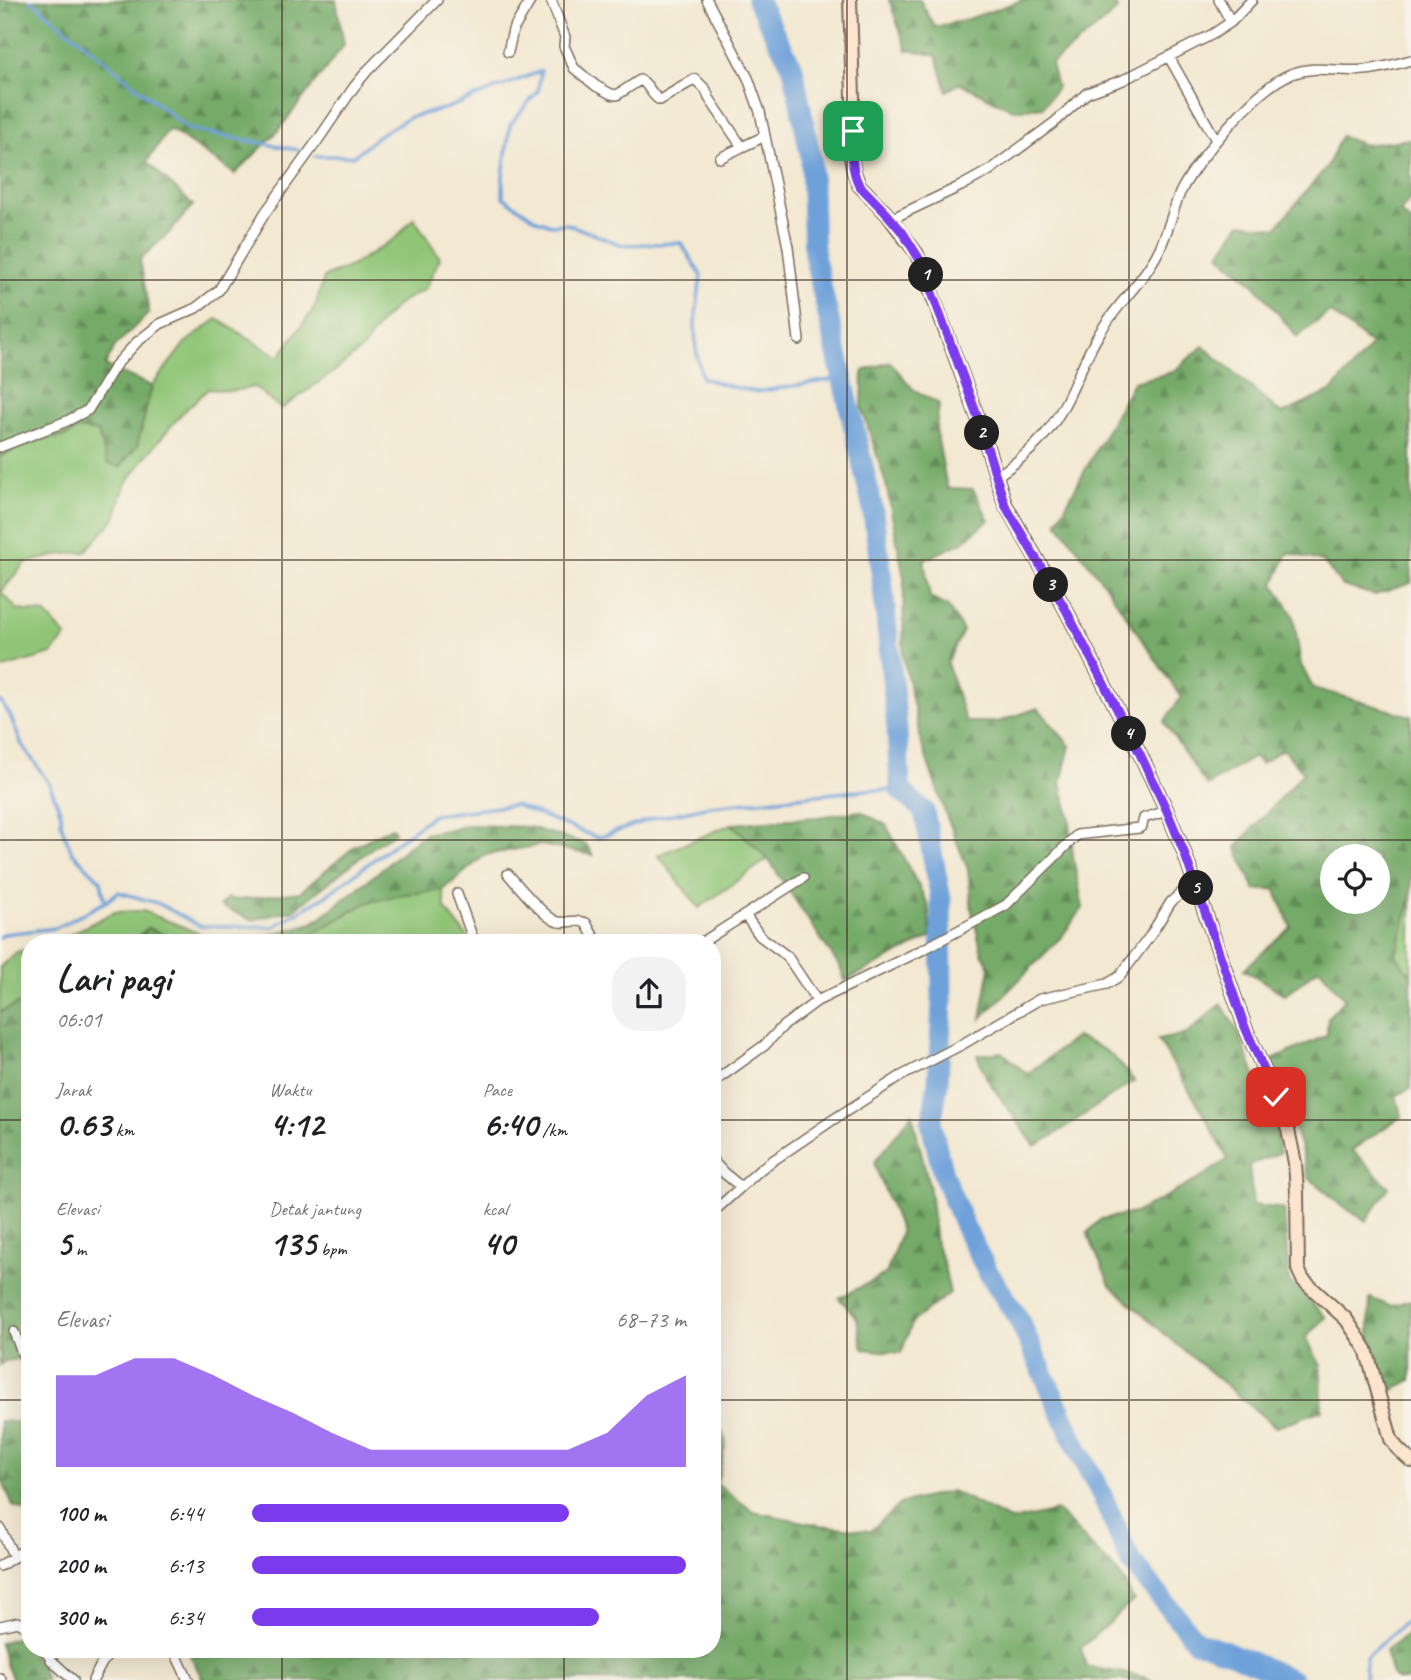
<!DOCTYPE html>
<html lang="id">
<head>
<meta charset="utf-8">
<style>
	:root { --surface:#fff; --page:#f2f2f2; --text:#202124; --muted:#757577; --accent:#7c3aed }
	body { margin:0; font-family:Caveat,sans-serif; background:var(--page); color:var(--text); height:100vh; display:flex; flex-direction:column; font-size:26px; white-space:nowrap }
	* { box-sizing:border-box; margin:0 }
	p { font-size:23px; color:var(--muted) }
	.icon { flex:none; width:38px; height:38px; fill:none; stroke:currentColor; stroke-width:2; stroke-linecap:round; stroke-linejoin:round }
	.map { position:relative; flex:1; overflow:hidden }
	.side { position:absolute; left:21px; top:934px; width:700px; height:724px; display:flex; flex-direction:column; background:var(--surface); border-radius:28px; box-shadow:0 7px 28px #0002 }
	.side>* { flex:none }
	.controls { position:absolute; left:1320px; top:844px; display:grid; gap:14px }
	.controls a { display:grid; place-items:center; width:70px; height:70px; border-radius:50%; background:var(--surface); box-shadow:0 7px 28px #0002; font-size:35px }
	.pin { position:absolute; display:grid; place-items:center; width:60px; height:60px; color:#fff; margin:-30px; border-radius:14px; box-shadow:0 4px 10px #0006 }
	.km { position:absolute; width:35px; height:35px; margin:-18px; border-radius:50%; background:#222; color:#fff; font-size:19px; line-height:35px; text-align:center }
	.round { display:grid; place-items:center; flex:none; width:74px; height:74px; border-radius:28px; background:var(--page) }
	.overview { display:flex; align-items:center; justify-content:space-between; height:119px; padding:0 35px }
	h1 { font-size:38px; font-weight:600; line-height:52px }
	.metrics { display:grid; grid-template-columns:repeat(3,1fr); gap:10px; height:119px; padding:7px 35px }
	.metrics div { display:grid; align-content:center }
	.metrics b { font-size:35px; font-weight:600 }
	.metrics small { font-size:19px; font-weight:400 }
	.metrics p { font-size:19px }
	.chart { height:196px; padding:14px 35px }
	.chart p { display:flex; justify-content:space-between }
	.chart svg { width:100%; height:126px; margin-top:7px; fill:var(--accent); opacity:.7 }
	ul { padding:0 35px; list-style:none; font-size:23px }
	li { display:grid; grid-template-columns:112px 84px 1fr; align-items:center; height:52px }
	li i { height:18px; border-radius:9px; background:var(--accent) }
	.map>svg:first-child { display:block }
	.green { fill:#90c577; stroke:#66784a; stroke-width:2 }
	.forest { fill:url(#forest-firs); stroke:#586a43; stroke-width:2; fill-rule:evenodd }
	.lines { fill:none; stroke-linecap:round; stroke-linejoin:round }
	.stream { stroke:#6ea1d9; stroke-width:3.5 }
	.river { stroke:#6ea1d9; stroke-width:21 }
	.street-casing { stroke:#7b6c5d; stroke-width:12 }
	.secondary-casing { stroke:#7b6c5d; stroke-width:16 }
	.street { stroke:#fff; stroke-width:9 }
	.secondary { stroke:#fbe5cf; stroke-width:12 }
	.route-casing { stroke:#fff; stroke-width:14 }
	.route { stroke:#7c3aed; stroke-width:9 }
	.grid { fill:none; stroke:#3b2a1e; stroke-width:2; stroke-opacity:0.55 }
</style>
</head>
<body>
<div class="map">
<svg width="1411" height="1680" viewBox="0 0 1411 1680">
	<defs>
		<pattern id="forest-firs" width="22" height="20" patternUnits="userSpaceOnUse" patternTransform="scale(1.75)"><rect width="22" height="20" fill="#74aa68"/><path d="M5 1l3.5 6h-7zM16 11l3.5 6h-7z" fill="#608b55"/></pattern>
	</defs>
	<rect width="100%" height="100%" fill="#f7f3e8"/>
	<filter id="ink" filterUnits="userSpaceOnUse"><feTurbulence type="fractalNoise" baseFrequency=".0143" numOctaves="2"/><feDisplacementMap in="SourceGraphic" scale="14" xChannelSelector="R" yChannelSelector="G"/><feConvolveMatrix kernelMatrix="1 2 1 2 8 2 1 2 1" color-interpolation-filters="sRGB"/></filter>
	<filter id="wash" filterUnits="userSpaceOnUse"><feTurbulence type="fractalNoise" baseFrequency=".00686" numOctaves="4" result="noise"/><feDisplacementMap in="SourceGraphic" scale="28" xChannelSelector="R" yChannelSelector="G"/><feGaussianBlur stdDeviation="1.57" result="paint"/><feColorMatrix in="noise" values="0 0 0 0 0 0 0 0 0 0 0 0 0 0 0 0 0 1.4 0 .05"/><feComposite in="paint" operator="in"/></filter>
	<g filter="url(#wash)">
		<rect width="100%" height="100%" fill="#f3e8d1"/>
		<path class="green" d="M414,218l26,40 -15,31 -24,13 -20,20 -18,26 -31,25 -51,36 -26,-22 -24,4 -23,-2 -25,23 -37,44 -21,29 -10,33 -30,34 -22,2 -38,9 -24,29 17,18 27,3 21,23 -14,18 -52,15v-213l39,-16 28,-4 11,-7 20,3 2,8 41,-7 3,-21 8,-26 33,-43 32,-24 62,38 36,-50 9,-30 27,-11 46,-29z
			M732,824l36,35 -69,49 -41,-53z
			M443,890l2,18 27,35h-194l24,-3 64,-37 39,-9z
			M1411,897v74l-3,1 -12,-17z
			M143,911l58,23 34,9h-59v-3l-41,-1 -1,4h-87l14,-4 53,-27z
			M30,949v52h-6l-24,11v-45l17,-15z"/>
		<path class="forest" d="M0,0h336l8,45 -67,87 -42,42 -66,-45 -22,33 46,43 -24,28 -29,26 9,54 -34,33 -10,20 47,20 -15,60 -17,21 -13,-4 -9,-31 -20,-3 -11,7 -28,4 -39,16z
			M889,0h31l15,27 33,-8 55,-19h86l9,9 -18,16 -49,39 6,23 -14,20 -30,3 -53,-27 -13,8 -11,-36 -29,-5z
			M1341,136l23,9 47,-6v59l-11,15 11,9v361l-36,12 -33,-9 -18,-24 -36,-9 -14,31 19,31 8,50 12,23 98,28v181l-15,58 12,17 3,-1v117l-15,8 6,20 -50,34 37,37 -23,34 -20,-12 -38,-32 -8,-32 -28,-85 55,-25 1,-18 17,-18 -26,-31 -34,27 -41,-26 47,-42 -16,-38 -20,1 -19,-43 68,-75 -22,-23 -21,15 -7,-7 -47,29 -43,-64 17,-25 -73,-108 -51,-67 76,-140 40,-10 30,-26 79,68 50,-23 40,-46 -42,-33 -33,25 -41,-51 -37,-32 22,-31 35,5 52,-63zM1332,856h45v45h-45z
			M890,362l23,27 26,15 -3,26 11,58 26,1 16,31 -26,22 -39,18 6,38 18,9 15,24 -16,32 19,59h32l40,-14 32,38 -9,36 9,39 3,36 10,51 -22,29 -80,82 9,-52 -8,-14 -10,-42 -4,-42 -22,-54 -24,-70 -19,-89 1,-78 -18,-94 -24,-76 1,-37z
			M860,811l26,14 42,79 3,33 -86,44 -4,-12 -73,-110 -36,-35 85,-7z
			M469,825l60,2 57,17 7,11 -52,-10 -56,10 -42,35 -38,4 -39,9 -64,37 -24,3 -49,-1 7,-5h25l52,-14 63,-49 32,-28 17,-12z
			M392,827l3,6 -18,11 -83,66 -42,10 -32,-14 7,-8 10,2 63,-8 55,-46z
			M148,928l28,12v3h-42l1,-4z
			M25,1001h5v356l-25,4 -5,4v-353z
			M1221,1003l17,29 34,85 8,36 -31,12 4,40 31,4 5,72 37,36 -20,21 15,28 1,44 -46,17 -108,-90 -58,-52 -23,-52 14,-14 34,-6 64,-34 29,-20 -29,-53 -41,-66 29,-6z
			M1076,1037c31,12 38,17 58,44l-86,58 -13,7 -48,-67 -10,-24 25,-3 25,22z
			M912,1114l18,75 6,56 7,16 7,32 -37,28 -12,32 -38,-4 -6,-31 -18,-20 47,-24 15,-42 -27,-69z
			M1370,1298l20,8 21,-6v80l-24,14 -18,-61z
			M712,1402l14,40 -9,42 37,28 66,13 50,6 30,-27 52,-13 60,30 45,-10 63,64 14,25 -53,48 5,18c22,6 45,6 66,14h-949l-15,-30h524z
			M0,1421l28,2 2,3v86l-17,-6 -13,-31z
			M1411,1631v49h-14l-5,-5 -7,-24z
			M18,1637l23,30 5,13h-33l-6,-13 -7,-24z"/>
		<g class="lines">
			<path class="stream" d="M31,0l157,129 110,21
				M315,156h39l28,-23 28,-16 37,-9 94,-37 -3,20 -28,34 -7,50v22l34,23 14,5 16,-1 55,21 59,-2 20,32 -6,48 1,26 6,29 31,9 24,5 85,-14
				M0,701l10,14 11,28 28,40 12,30v10l3,10 8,19 29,29 3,16 3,4
				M0,937l4,-3 52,-6 51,-27 11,-9 39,11 43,23 73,1 51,-30 109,-82 82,-10 83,33 56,-20 57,-12 154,-16h35
				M1365,1680l1,-23 45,-40"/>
			<path class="river" d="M757,0l36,68 18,91 3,96 58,250 10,73 15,151 3,61 24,21 17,88 1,102 -4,82 -7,40 12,51 22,54 23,44 30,46 61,134 22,41 29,67 66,81 30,10 66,29"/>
		</g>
	</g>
	<g filter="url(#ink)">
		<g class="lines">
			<g class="street-casing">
				<path id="street" d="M551,0l14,37 -1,9 10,22 22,18 15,8 6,1 23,-15c9,3 11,16 20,20l35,-21 11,11 3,8 33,49 23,-11
					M707,0l41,78 12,34 28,135 11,93
					M1219,0l12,22
					M508,52l5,-22 18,-30
					M1169,57l47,83
					M720,158l22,-11
					M891,219l70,-33 29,-16 65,-48 32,-29 36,-13 90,-46 18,-12 21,-22
					M0,447l67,-26 21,-11 27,-44 22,-24 23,-18 36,-16 23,-18 46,-77 55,-76 34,-50 14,-17 69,-70
					M996,477c18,-13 37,-27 51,-45 23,-29 33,-67 52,-98 17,-29 44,-52 59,-82 10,-19 14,-40 22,-59 15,-32 78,-107 111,-119 28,-10 47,-1 73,-4 16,-1 32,-6 47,-10
					M508,874c10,11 36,44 50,48 9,2 16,-4 28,1l11,20
					M457,894l15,42 -4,7
					M745,915l15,21 27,20 30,45
					M701,943l102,-65
					M712,1083l53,-38 17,-18 35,-26 105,-51 84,-45 71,-70 62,-7 3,-2 2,-8 23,-7
					M712,1160l12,13 17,14
					M712,1213l50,-45 69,-47 70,-45 60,-31 79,-46 67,-15 13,-8 30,-40 21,-34 16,-14 9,-2
					M14,1332l16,41
					M0,1528l14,29
					M0,1566l30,-20
					M0,1626l18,-4 12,7
					M45,1650l7,11 21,19
					M174,1650l14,30
					M0,1678l1,2
					M93,1680l9,-17 9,-13"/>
			</g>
			<g class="secondary-casing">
				<path id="secondary" d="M850,0l3,98 -2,59 3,15 5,13 28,29 30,40 61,164 27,86 61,106 74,144 27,57 17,41 61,175 31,70 12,33 7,33 2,29 1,77 5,11 43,39 20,30 25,90 6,9 14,13"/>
			</g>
			<use href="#street" class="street"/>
			<use href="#secondary" class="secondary"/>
		</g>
	</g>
	<g class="lines" filter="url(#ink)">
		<g class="route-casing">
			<path id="route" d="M853,131c-1,19 -3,36 6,54l28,29 16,19 17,27 58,158 27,87 61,105 74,144 27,57 17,41 61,175 31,70"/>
		</g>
		<use href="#route" class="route"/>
	</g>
	<path class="grid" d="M282,0v943M564,0v943M847,0v1680M1129,0v1680M0,280h1411M0,560h1411M0,840h1411M0,1120h30M712,1120h699M0,1400h30M712,1400h699M282,1650v30M564,1650v30"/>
</svg>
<div class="controls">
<a><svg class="icon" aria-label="locate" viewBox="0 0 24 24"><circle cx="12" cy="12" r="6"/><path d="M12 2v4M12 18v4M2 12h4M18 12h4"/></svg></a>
</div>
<div class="pin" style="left:853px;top:131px;background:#1e9e55"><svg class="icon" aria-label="arrive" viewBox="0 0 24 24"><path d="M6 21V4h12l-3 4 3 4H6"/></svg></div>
<div class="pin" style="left:1276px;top:1097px;background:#d93025"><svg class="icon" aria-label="check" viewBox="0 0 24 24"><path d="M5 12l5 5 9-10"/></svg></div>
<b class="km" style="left:926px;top:275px">1</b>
<b class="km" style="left:982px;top:433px">2</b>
<b class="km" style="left:1051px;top:585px">3</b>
<b class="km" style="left:1129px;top:734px">4</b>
<b class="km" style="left:1196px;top:888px">5</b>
<section class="side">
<div class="overview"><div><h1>Lari pagi</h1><p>06:01</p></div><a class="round"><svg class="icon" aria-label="share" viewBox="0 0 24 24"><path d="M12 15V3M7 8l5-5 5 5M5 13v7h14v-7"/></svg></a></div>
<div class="metrics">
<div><p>Jarak</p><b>0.63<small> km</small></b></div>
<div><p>Waktu</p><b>4:12</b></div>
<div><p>Pace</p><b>6:40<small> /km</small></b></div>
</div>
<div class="metrics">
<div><p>Elevasi</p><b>5<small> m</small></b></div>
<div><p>Detak jantung</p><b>135<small> bpm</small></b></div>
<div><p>kcal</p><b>40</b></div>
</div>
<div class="chart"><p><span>Elevasi</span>68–73 m</p>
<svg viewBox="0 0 160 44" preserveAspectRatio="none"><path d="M0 44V12L10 12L20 6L30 6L40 12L50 19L60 25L70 32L80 38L90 38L100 38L110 38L120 38L130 38L140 32L150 19L160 12V44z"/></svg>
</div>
<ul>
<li><b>100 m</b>6:44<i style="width:73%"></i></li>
<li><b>200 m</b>6:13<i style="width:100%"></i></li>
<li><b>300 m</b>6:34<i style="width:80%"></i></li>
</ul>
</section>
</div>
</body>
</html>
